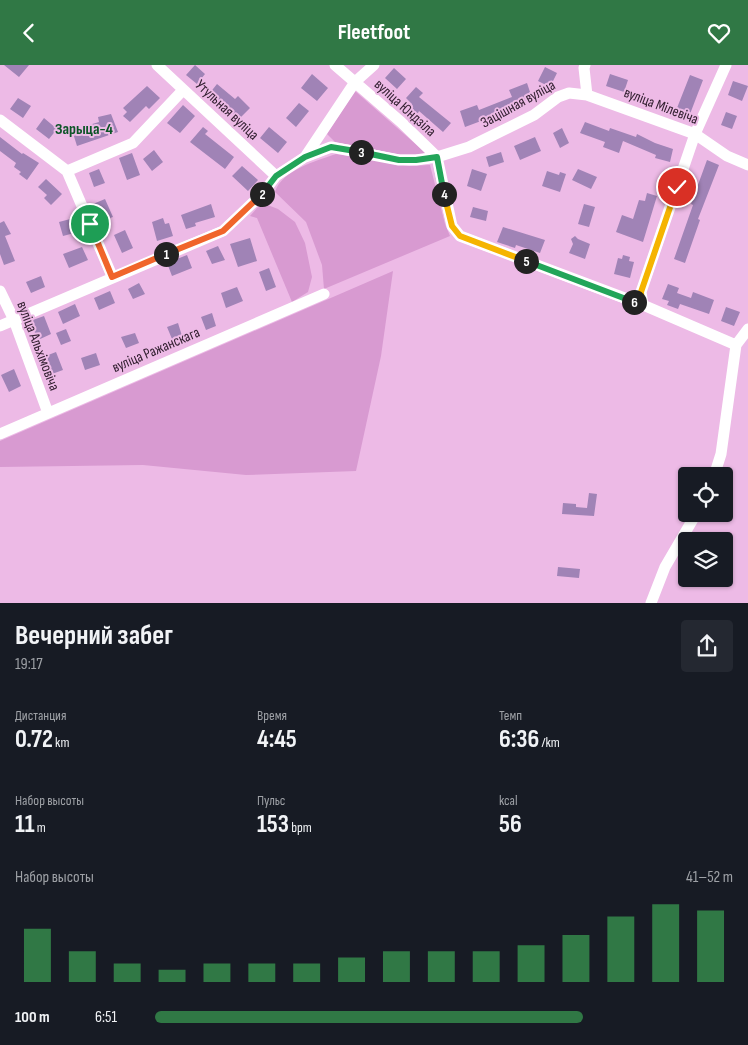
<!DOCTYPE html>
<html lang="ru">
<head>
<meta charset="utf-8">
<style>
	:root { --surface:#171b24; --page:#242831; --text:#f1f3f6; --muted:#9ea1a6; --accent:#307845 }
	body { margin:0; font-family:"Sofia Sans Condensed",sans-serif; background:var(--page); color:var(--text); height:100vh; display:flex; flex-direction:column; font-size:19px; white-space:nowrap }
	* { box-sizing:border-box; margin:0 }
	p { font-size:16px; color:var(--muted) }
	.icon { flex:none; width:28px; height:28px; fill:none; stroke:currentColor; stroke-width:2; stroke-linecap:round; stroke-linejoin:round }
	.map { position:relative; height:538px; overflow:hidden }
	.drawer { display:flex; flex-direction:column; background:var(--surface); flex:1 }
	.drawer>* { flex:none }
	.controls { position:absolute; left:678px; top:402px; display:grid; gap:10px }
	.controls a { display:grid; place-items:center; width:55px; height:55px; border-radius:5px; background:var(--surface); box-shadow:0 1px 4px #0004; font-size:25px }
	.pin { position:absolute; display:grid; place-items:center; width:42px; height:42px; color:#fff; margin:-21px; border:2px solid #fff; border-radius:50%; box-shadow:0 1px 5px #0007 }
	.km { position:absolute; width:25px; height:25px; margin:-12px; border-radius:50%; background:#222; color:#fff; font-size:14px; line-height:25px; text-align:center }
	.round { display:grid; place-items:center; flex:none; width:52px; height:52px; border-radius:5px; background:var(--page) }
	.headline { display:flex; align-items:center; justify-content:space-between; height:85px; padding:0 15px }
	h1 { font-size:28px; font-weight:700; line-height:38px }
	.metrics { display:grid; grid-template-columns:repeat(3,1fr); gap:8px; height:85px; padding:5px 15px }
	.metrics div { display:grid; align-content:center }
	.metrics b { font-size:25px; font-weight:700 }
	.metrics small { font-size:14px; font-weight:400 }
	.metrics p { font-size:14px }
	.chart { height:140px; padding:10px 15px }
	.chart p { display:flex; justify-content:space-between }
	.chart svg { width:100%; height:90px; margin-top:5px; stroke:var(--accent); stroke-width:6 }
	ul { padding:0 15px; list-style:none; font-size:16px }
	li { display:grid; grid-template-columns:80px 60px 1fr; align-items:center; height:38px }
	li i { height:12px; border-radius:6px; background:var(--accent) }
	header { display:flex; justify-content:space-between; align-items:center; height:65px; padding:0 15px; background:var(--accent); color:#fff; font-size:22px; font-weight:700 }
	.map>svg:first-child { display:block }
	.green { fill:#d89ad1 }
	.building { fill:#a083b6 }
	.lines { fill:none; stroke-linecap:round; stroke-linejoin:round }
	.minor { stroke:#fff; stroke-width:11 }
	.split-1-casing { stroke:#fff; stroke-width:10 }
	.split-2-casing { stroke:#fff; stroke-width:10 }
	.split-3-casing { stroke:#fff; stroke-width:10 }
	.split-4-casing { stroke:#fff; stroke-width:10 }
	.split-5-casing { stroke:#fff; stroke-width:10 }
	.split-6-casing { stroke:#fff; stroke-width:10 }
	.split-7-casing { stroke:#fff; stroke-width:10 }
	.split-1 { stroke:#f0652b; stroke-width:6 }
	.split-2 { stroke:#f0652b; stroke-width:6 }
	.split-3 { stroke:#22a559; stroke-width:6 }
	.split-4 { stroke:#22a559; stroke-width:6 }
	.split-5 { stroke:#f5b400; stroke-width:6 }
	.split-6 { stroke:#22a559; stroke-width:6 }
	.split-7 { stroke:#f5b400; stroke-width:6 }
	.labels { text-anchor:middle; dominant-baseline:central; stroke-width:4; stroke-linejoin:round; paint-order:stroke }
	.street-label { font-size:15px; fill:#332031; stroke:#edbae6 }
	.neighbourhood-label { font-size:16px; font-weight:bold; fill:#0c5427; stroke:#edbae6 }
</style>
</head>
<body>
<header><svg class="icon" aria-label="back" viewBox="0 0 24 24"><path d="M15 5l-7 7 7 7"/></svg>Fleetfoot<svg class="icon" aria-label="heart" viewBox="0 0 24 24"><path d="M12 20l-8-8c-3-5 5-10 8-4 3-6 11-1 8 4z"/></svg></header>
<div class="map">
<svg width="748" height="538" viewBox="0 0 748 538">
	<rect width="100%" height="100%" fill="#edbae6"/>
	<path class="green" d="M355,26l72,63h-30l-62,-12 -8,-8z
		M336,89l73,12 21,-1 15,59 5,12 -126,53 -2,-24 -16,-43 -31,-30c7,-22 41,-31 61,-38z
		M265,139l13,5 17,13 10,21 7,34 -4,15 -16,10 -35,-84 -7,-2 7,-8z
		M393,206l-12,85 -25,115 -110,4 -103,-10 -143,2v-26z"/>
	<path class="building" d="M4,0h25l-10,12z
		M195,0l10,9 -8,10 -11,-9z
		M545,2l12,6 -7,14 -12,-6z
		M394,3l12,11 -9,10 -12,-11z
		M312,9l16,14 -11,13 -16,-13z
		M610,9l18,6 -4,12 -18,-6z
		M690,10l13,5 -13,34 -13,-6z
		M733,16l15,5 -6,15 -14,-6z
		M527,18l5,15 -27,11 3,6 -18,7 -1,-4 -24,9 -5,-16 17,-6 2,5 33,-13 -3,-7z
		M217,19l18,15 3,-3 12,12 -11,11 -19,-18 -1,1 -10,-8z
		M147,21l13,12 -11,11 -3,-3 -16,16 -7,-6 4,-4 -4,-4z
		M416,22l7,6 -4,4 32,26 -8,9 -24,-21 -2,4 -8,-7 3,-4 -6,-6z
		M18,33l13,8 -8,12 -13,-9z
		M299,38l10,8 -13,16 -10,-9z
		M183,40l12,11 -15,17 -13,-10z
		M726,47l11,4 -5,13 -11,-4z
		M111,49l7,18 -41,14 -5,-16 27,-8 -1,-5z
		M44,53l13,11 -8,10 -13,-10z
		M585,57l24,9 1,-3 26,9 1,-3 18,9 18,6 -3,13 -15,-4 1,-3 -33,-14 -4,12 -16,-6 2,-5 -25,-9z
		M203,62l5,4 -3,3 29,23 -9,12 -35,-27z
		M269,62l18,15 -9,11 -18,-15z
		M562,63l7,15 -9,5 -7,-15z
		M0,72l22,17 1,-1 16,10 -12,17 -8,-6 2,-2 -7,-5 2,-4 -16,-12z
		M535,72l6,14 -21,9 -6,-14z
		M154,85l9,12 -11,9 -9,-12z
		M501,87l3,10 -15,5 -3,-10z
		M132,88l8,22 -13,5 -8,-22z
		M707,95l12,5 -21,54 2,1 -15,43 -11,-4 19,-54 -2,-1z
		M242,101l16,14 -10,11 -16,-15z
		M99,104l6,14 -11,4 -5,-14z
		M472,104l15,5 -6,17 -14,-5z
		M578,104l19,8 -6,12 -19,-9z
		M547,106l12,4 1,-3 6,2 -6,18 -18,-6z
		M46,114l16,15 -11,11 -7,-7 3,-3 -9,-8z
		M647,128l10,3 -14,46 -27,-10 6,-17 11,4 6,-19 6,1z
		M105,134l8,18 -13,4 -7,-17z
		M211,139l4,13 -20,6 1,3 -10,3 -5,-14z
		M584,139l11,3 -6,20 -11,-3z
		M473,142l15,4 -2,10 -16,-4z
		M74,153l4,14 -15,4 -4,-14z
		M163,153l2,6 4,-1 4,13 -16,5 -5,-19z
		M4,156l7,13 -6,2 10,25 -11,4 -4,-11v-31z
		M503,162l42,13 -5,13 -24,-8 -1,3 -18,-6z
		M125,165l8,18 -11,5 -8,-18z
		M575,171l3,3 12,5 -5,15 -16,-6 4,-9 -2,-5z
		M250,173l7,23 -19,6 -8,-23z
		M218,181l7,14 -13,4 -6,-13z
		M82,182l6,13 -19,8 -6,-14z
		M187,190l5,13 -20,8 -5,-13z
		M623,190l7,2 -1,4 5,1 -4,16 -16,-4 4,-16 4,1z
		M269,203l7,19 -10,4 -7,-19z
		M41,211l4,11 -14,6 -5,-11z
		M139,218l6,11 -12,5 -5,-10z
		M668,219l11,4 -2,5 14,5 2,-6 21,8 -5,14 -29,-10 -2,5 -11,-4 2,-4 -7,-2z
		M237,222l6,14 -17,7 -5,-15z
		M110,226l5,12 -16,7 -5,-12z
		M75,239l5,12 -17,8 -5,-12z
		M726,242l14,5 -6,14 -13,-5z
		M212,248l4,13 -10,4 -5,-13z
		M44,251l7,18 -13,6 -8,-19z
		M178,258l4,13 -10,3 -5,-12z
		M66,264l5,12 -10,4 -5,-12z
		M135,268l4,10 -13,5 -5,-11z
		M56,287l7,18 -14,5 -6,-18z
		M96,288l4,12 -15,5 -4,-12z
		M14,304l7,17 -12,6 -8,-17z
		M589,428l8,1 -3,22 -32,-2 1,-11 13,1v3l11,1z
		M558,502l22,2 -1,9 -22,-2z"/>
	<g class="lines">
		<path class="minor" d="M157,0l119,111
			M335,0l66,57 36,35 15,69 8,10 183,69 93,40
			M585,0l-1,3 3,27
			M0,55l67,51 45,105
			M305,92l26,-10 68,13h17l21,-3 32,-10 65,-32 24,-18 11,-4 18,2 108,39 32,22 21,9
			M67,106l66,-28 50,-53
			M0,226l14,29 34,93
			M643,240l-2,-13 54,-158 31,-69
			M0,261l223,-95 40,-38 13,-17 29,-19 50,-75 19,-17
			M0,369l324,-140
			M714,411l7,-22 15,-109 12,-16
			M651,538l14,-36 31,-53"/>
	</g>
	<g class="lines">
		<g class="split-1-casing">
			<path id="split-1" d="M90,159l22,53 54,-23"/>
		</g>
		<g class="split-2-casing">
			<path id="split-2" d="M166,189l57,-23 39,-37"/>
		</g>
		<g class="split-3-casing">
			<path id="split-3" d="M262,129l14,-18 29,-19 26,-10 30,5"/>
		</g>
		<g class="split-4-casing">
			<path id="split-4" d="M361,87l38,8h17l21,-3 7,37"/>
		</g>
		<g class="split-5-casing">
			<path id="split-5" d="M444,129l8,32 8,10 66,25"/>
		</g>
		<g class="split-6-casing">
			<path id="split-6" d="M526,196l108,41"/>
		</g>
		<g class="split-7-casing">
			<path id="split-7" d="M634,237l8,3 -1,-13 36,-105"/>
		</g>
		<use href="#split-1" class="split-1"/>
		<use href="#split-2" class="split-2"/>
		<use href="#split-3" class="split-3"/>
		<use href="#split-4" class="split-4"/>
		<use href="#split-5" class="split-5"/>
		<use href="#split-6" class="split-6"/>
		<use href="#split-7" class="split-7"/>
	</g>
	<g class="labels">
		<g class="street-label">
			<text transform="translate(518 39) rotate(-29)">Зацішная вуліца</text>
			<text transform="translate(661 41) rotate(21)">вуліца Мілевіча</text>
			<text transform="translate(405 43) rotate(42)">вуліца Юндзіла</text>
			<text transform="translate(227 45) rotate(43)">Утульная вуліца</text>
			<text transform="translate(38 281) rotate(69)">вуліца Альхімовіча</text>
			<text transform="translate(156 285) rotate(-23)">вуліца Ражанскага</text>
		</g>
		<g class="neighbourhood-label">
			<text x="84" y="64">Зарыца-4</text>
		</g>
	</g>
</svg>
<div class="controls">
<a><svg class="icon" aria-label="locate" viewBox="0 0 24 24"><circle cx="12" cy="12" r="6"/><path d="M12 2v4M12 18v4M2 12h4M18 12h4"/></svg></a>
<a><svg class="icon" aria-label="layers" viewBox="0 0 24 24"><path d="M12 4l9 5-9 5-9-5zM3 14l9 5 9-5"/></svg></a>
</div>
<div class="pin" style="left:90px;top:159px;background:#1e9e55"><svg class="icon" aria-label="arrive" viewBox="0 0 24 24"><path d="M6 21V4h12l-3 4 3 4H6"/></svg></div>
<div class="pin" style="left:677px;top:122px;background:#d93025"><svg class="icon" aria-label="check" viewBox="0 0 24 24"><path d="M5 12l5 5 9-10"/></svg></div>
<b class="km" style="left:166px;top:189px">1</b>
<b class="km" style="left:262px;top:129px">2</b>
<b class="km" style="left:361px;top:87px">3</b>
<b class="km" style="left:444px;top:129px">4</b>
<b class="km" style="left:526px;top:196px">5</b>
<b class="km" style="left:634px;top:237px">6</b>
</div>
<section class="drawer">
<div class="headline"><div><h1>Вечерний забег</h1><p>19:17</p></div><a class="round"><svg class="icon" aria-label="share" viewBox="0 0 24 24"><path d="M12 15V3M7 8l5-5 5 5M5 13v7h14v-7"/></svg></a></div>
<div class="metrics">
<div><p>Дистанция</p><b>0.72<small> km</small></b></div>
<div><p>Время</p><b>4:45</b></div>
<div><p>Темп</p><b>6:36<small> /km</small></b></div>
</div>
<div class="metrics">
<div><p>Набор высоты</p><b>11<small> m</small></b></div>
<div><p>Пульс</p><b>153<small> bpm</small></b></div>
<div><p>kcal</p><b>56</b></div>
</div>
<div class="chart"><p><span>Набор высоты</span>41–52 m</p>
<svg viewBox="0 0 160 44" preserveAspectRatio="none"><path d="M5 44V18M15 44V29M25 44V35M35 44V38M45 44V35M55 44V35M65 44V35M75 44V32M85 44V29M95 44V29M105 44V29M115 44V26M125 44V21M135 44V12M145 44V6M155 44V9"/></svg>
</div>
<ul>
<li><b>100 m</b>6:51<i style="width:74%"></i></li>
</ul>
</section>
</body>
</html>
